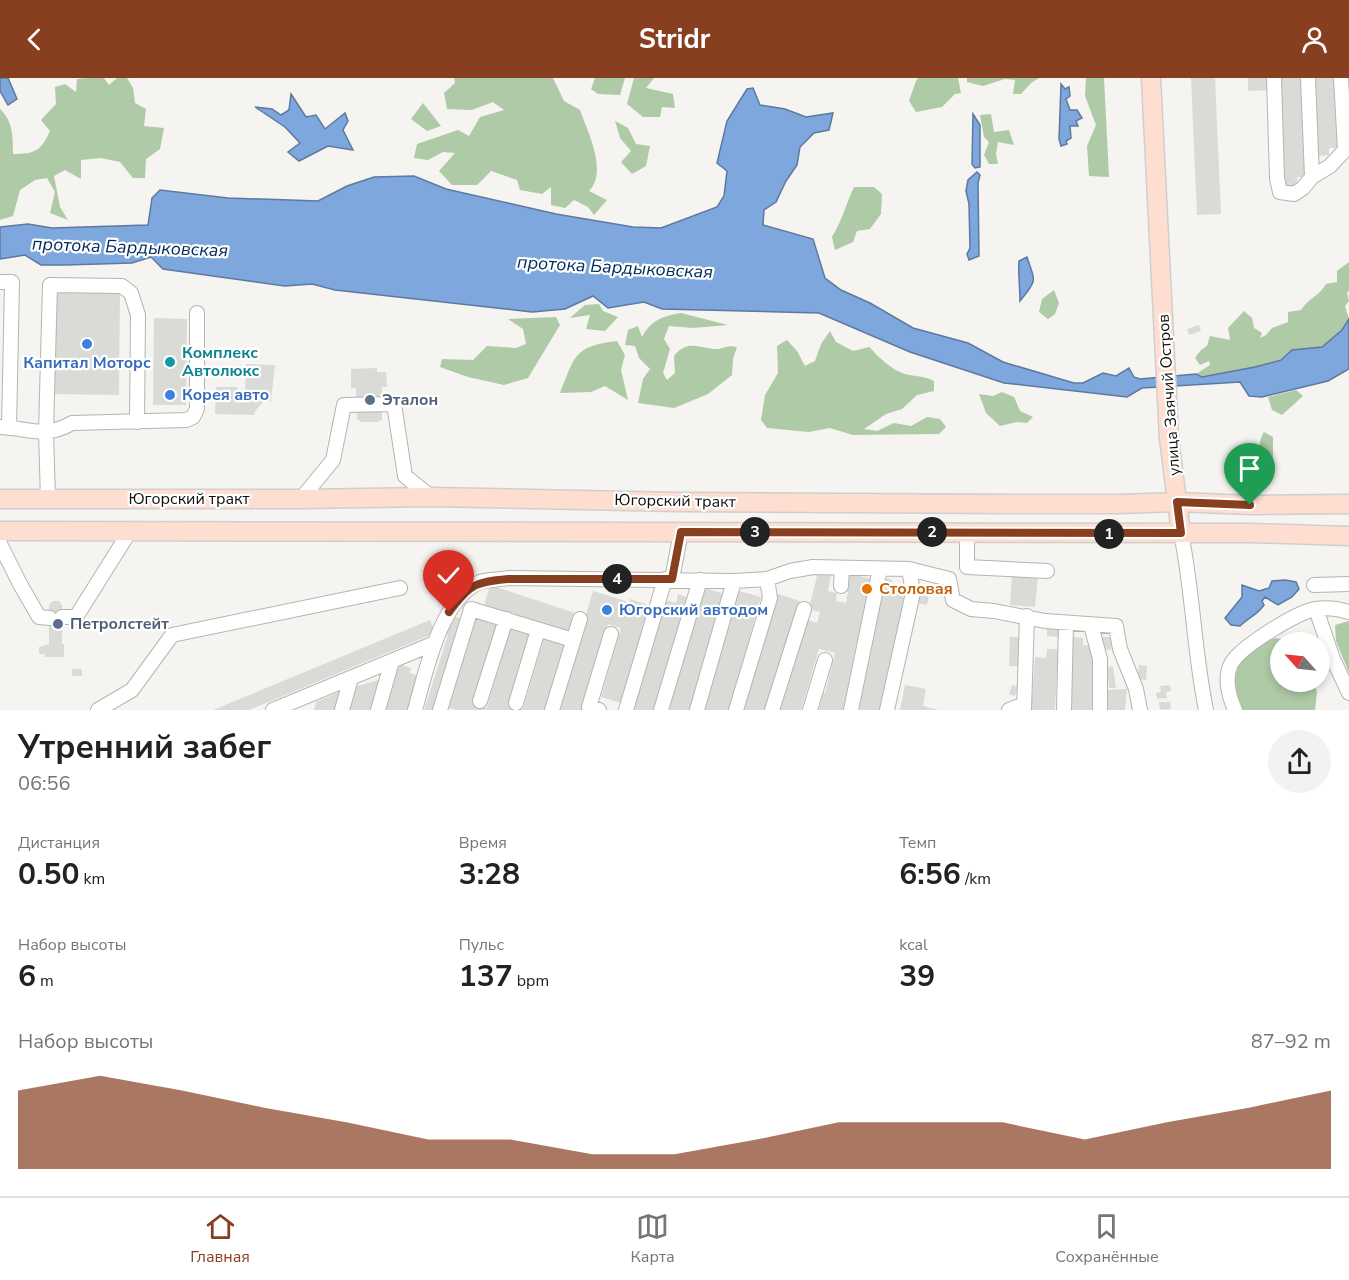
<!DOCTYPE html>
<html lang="ru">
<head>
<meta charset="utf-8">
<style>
	:root { --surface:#fff; --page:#f2f2f2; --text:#222; --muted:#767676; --line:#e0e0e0; --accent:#873f20 }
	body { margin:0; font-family:"Nunito Sans",sans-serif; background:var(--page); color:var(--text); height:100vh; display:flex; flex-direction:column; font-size:22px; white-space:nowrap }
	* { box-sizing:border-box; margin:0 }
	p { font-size:20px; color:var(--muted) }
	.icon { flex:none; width:33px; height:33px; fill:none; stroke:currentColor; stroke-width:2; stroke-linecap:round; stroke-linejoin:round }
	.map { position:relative; height:632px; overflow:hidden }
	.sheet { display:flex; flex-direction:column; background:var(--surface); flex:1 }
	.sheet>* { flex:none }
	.needle { width:39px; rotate:297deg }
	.controls { position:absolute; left:1270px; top:554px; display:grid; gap:12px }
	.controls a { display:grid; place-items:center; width:60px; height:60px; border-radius:50%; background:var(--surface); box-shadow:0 3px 9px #0003; font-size:30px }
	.pin { position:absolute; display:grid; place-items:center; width:51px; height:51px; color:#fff; margin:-62px -26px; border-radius:50% 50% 50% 0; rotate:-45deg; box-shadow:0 0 6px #0007 }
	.pin .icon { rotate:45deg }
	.km { position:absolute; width:30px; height:30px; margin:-15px; border-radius:50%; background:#222; color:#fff; font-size:16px; line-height:30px; text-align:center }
	.round { display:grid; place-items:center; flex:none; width:63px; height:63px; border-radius:32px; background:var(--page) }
	.headline { display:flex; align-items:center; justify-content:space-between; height:102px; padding:0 18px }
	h1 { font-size:33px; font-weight:700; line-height:45px }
	.metrics { display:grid; grid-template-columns:repeat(3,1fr); gap:9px; height:102px; padding:6px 18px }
	.metrics div { display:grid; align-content:center }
	.metrics b { font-size:30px; font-weight:700 }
	.metrics small { font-size:16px; font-weight:400 }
	.metrics p { font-size:16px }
	.chart { height:168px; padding:12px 18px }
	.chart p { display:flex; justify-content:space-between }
	.chart svg { width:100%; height:108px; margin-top:6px; fill:var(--accent); opacity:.7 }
	header { display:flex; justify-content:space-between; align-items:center; height:78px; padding:0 18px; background:var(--accent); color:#fff; font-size:27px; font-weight:700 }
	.menu { display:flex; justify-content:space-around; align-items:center; height:84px; border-top:2px solid var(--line); background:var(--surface); font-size:16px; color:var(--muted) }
	.menu a { display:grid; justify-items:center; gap:3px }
	.menu .active { color:var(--accent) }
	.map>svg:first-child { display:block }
	.green { fill:#afcaa6 }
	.water { fill:#7ea7de; stroke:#5d799f; stroke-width:1.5 }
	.building { fill:#dadad6 }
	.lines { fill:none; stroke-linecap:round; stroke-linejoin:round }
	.minor-casing { stroke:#b5b4b0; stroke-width:16 }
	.major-casing { stroke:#cfcfcf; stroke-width:21 }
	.minor { stroke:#fff; stroke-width:14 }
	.major { stroke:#feded1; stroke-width:18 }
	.route-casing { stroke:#fff; stroke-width:12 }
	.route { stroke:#873f20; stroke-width:8 }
	.shop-dot { fill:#3f7fe0; stroke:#fff; stroke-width:2 }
	.culture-dot { fill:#0f9aa8; stroke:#fff; stroke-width:2 }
	.service-dot { fill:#5c6f8a; stroke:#fff; stroke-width:2 }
	.food-dot { fill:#e8710a; stroke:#fff; stroke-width:2 }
	.labels { text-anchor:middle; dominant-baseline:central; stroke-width:4.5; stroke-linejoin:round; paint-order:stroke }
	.culture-label { font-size:16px; font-weight:bold; fill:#0d838f; stroke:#fff; text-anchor:start }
	.shop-label { font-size:16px; font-weight:bold; fill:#366cbe; stroke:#fff; text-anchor:start }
	.street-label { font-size:16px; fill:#0f0f0d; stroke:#fff }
	.service-label { font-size:16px; font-weight:bold; fill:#4e5e75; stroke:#fff; text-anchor:start }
	.food-label { font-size:16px; font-weight:bold; fill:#c56008; stroke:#fff; text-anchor:start }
	.water-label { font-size:18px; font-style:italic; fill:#01295a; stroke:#fff }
</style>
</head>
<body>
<header><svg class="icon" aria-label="back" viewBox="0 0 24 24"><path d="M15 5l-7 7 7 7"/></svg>Stridr<svg class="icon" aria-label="person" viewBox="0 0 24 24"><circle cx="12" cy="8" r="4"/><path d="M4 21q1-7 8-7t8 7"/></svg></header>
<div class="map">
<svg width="1349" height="632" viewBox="0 0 1349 632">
	<rect width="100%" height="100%" fill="#f5f4f0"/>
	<path class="green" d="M89,0h15l5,7 8,-7h10l6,10 2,15 11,6 -2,17 20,2 -4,21 -14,10 -1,19h-12l-13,-16 -19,-4 -20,2v19l-16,-9 -11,6 6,31 8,13 -18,-7 5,-21 -8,-14 -12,2 -15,10 -7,26 -13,4v-111c13,12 13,28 13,45 22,0 28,-3 37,-23l-9,-11 15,-16 -1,-17 10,-3 11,8 1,-13z
		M454,0h99l11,23 16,9c8,23 28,61 9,81l18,9 -13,15 -6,-8 -14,-7 -9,8 -14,-3v-18l-9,7 -22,-4 -3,-10 -26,-9 -14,14h-25l-13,-14 16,-18 -12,-1 -15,8 -14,-2 3,-14 41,-14 11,6 11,-19 24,-7 -11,-8 -21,8 -25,-1 -3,-16 11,-10z
		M595,0h30l-5,17 -22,-1 -7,-5z
		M634,0h20l-8,10 27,6 2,14 -13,-1 -2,10h-17l-16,-13z
		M918,0h40l3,15 -6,1 -13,13 -26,5 -7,-11 7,-20z
		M967,0h72l-8,5 -10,11h-8l2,-14 -10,-1 -22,7 -16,-4z
		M1086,0h18l5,99 -20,-1 -2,-30 9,-21 -11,-29z
		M423,25l18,23 -14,5 -16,-12z
		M991,36l3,18 15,-2 5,15 -16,-3 -2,12 2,10h-9l-5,-9 5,-13 -5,-5 -4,-22z
		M615,43l13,7 8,16 14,2 -4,20 -14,8 -11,-12 10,-11 -11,-13z
		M854,109h20l8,7 -1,20 -11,15 -13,2 -4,11 -18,8 -3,-13c10,-16 14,-33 22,-50z
		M1349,184v28l-2,3 2,8 -4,5 4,13 -7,11 -20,17 -30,3 -11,9 -26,8 -53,10 -6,-3 14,-9 -1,-4 -9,4 -5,-7 6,-8 6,-4 3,-10 20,4 -2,-12 16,-17 8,7 2,10 8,5 -2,5 6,-3 6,-7 16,-6v-10l13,-2c7,-11 19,-15 25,-26l11,-2v-11z
		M1054,212l5,13 -4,11 -7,5 -9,-7 3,-13z
		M599,226l4,7 15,6 -13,14 -19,-2 4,-14 -20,3 15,-13z
		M681,235l47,12 -35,3 -24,-2 -5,13 6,10 -7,24 4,7 8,-7 -1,-17c13,-16 22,-9 40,-7 9,1 11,-5 23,-2l-4,12 -1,16 -24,19 -34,14 -36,-5 5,-24 7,-10 -11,-11 -4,-12 -10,-1 3,-15 10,-4 4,11c9,-17 21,-21 39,-24z
		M556,239l4,8 -32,53 -24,7 -36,-8 -28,-10 2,-8 31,1 14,-14 29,2 10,-4 -3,-15 -15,-10z
		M830,253l6,11 17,9 16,-4c10,10 22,23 36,27 12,3 16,1 29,7v10l-17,4 -15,14 -16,5 -22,15 13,2 17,-8 17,3 16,-9 13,2 6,8 -7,7 -86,1 -23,-7 -21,4 -42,-4 -6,-8 4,-25 13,-22 -1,-27 10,-6 10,11 8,15 10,-5 6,-17z
		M617,263l8,14 -4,15 7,30 -23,-14 -14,6 -31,1c15,-37 14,-47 57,-52z
		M1296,312l7,6 -21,19 -10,-5 -4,-13z
		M1002,314l12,5 6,14 13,6 -6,6 -10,-1 -17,4 -14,-13 -7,-19 14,2z
		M1264,354l9,5v21l-8,14 -5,-3c0,-13 -3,-26 4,-37z
		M1349,543v52l-13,-32 -1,-16z
		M1275,560l7,1 2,3h-3v39h32l4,11 -2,18h-74c-17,-37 0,-58 34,-72z"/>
	<path class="water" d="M0,0h8l9,21 -9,6 -8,-14z
		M1061,6l4,5 4,-2 1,9 -4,3 4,11h7l5,8 -6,3 2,5h-8l1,12 -5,3 1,3 -6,2 -2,-7z
		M753,10l7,17 25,4 21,8 27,-4 -4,17 -15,3 -14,14 -3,18 -11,16 -10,21 -12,8 -1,15 50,14 12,39 16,12 29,13 43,25 55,15 35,19 71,21h9l20,-10 13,3 13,-8 5,9 6,2 56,-5 6,3 53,-10 26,-7 11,-10 30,-3 20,-17 7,-11v50l-21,12 -66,16 -13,-1 -9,-14 -98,6 -15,9 -123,-14 -94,-31 -91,-39 -157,-4 -18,-7 -36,6 -15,-12 -28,13 -33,3 -197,-22 -23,-6 -27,2 -122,-17 -12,-12 -19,6 -67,2h-24l-16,-10 -25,4v-32l28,-3 24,4 96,-3 4,-27 8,-8 68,8 90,3 29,-15 27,-9 40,-1 32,13 110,25 77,13 28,1 56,-21 7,-11 3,-25 -10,-8 10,-42 20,-32z
		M291,16l15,23 10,-2 9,14 20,-16 3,8 -5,9 10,20 -25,-4 -29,15 -11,-9 12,-9 -15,-16 -30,-20 17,2 9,6 8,-5z
		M973,36l7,11v42l-5,1 -3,-4z
		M977,94l3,3 -2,8 1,73 -10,4 -2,-6 3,-6 -1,-44 -3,-13 2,-11z
		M1027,179c8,25 11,22 -7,44 0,-15 -2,-25 -1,-40z
		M1285,502l11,2 3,7 -7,8 -14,8 -13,-8 -3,4 2,4c-8,11 -15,12 -24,21l-9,-1 -6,-7 17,-21v-12l17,6 10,-3 3,-7z"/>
	<path class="building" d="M1191,0h24l6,136 -24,1z
		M1248,0h23v12l-23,1z
		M1280,0h23l4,99h-10v10h-12z
		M1314,0h23l3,70h-11v7l-11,1z
		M56,212l64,1 -1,104 -65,-1z
		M154,240l33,1 -1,86h-33z
		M1199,247l2,6 -12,4 -2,-6z
		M246,286l29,1 -4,36h-7l-9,10 -1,4 -39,-1 1,-27h21v4h8z
		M377,290v4h9l1,15h-5v33l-5,2h-16l-4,-3 -1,-31h-5v-19z
		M818,494l13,3 -3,16 9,2 -1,8 10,2 2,-11 -3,-1 5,-17 26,6 -7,21 -26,109h-24l4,-17h2l10,-40 -16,-4 -18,61h-25l27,-92 14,5 3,-11 -8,-2 -2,-6z
		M1012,495l26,2 -3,32 -25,-2z
		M886,500l6,2 -1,4 16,3 -28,123h-23z
		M490,507l85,28 -7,20 -84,-27z
		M704,510l21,6 -33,116h-23z
		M921,510l9,3 -3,14 -10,-2z
		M593,513l36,11 1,-3 21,7 -30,97 -20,-6 20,-69 -13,-4 -26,86h-25z
		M739,513l22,6 -32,113h-24z
		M678,516l11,4 -34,112h-23l33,-110 11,3z
		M778,516l22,7 -33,109h-25z
		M53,523h6l3,4v39h2v13h-19v-3h-6v-7l10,-3v-39z
		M456,539l9,2 -28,91h-13l24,-75 -2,-1 1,-6z
		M476,539l22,6 -24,81 13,4 23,-79 21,6 -21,70 13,4 21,-71 21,6 -19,66h-90l-7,-2z
		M430,542l5,13 -186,77h-36z
		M1047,551h11v8l-11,-1z
		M1010,559h9v29h-10z
		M1073,559l10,1v7h11l-2,65h-21z
		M1102,559h9v13l-9,-1z
		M1047,571h11l-3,61h-24l4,-53 11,1z
		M398,586l13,4 -1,5 8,3 -10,34h-24z
		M1139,587l8,1 -1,14 -9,-1z
		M1113,588l3,22h-7l-2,-21z
		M72,591h10v7h-10z
		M382,601l-10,31h-25l7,-23z
		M905,607l21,4 -3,17 15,4h-38z
		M1012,607l6,2 -3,9 -6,-2z
		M1170,607l1,6 -5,1 1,6 -10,1 -1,-6 5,-1 -1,-6z
		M1127,611l-2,21h-19v-20z
		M339,614l3,1 -5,17h-23l2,-8z
		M1159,624h11l1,7 -11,1z"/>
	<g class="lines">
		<g class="minor-casing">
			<path id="minor" d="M1274,0l3,100 3,14 14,2 9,-6 9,-11 18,-11 15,-16 4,-1
				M1308,0l4,99
				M1341,0l4,72
				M0,204h12l-3,146
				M0,349c29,1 44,12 72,-4l114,-3 7,-3 4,-8v-96
				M48,421l-2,-67 4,-147 72,1 9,7 7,22 -1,107
				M301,421l32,-39 11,-55 50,-1 11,72 26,21
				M967,455v34l80,4
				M1181,455c12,59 13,119 25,177
				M0,466l20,40 19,33 11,1
				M672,501l9,-47
				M1314,507l35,-1
				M841,508l1,-18
				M1316,531l17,50 16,34
				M62,539h14l54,-86
				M1091,547l9,34v51
				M480,623l26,-82
				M516,625l22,-73
				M98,632l34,-20 40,-55 228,-47
				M273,632l162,-67
				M342,632l9,-32
				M378,632l14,-49
				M415,632c11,-38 25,-111 65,-128 8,-3 19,-2 28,-4l226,3 33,-2 23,-8 23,-4 96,2 40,10 4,21 18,9 23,2 51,10 71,5 4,23 16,40 4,21
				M440,632l31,-101 102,31
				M552,632l28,-91
				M599,632l-10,-3 22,-73
				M626,632l39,-131
				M661,632l39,-130
				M697,632l37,-129
				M736,632l34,-112 -3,-19
				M772,632l32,-101
				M810,632l15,-50
				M851,632l29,-141
				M887,632l26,-117 -4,-24
				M1009,632l15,-6
				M1024,632l3,-94
				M1064,632l2,-87
				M1235,632c-6,-13 -11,-32 -4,-46 9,-17 66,-52 85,-55 12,-2 23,0 33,3"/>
		</g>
		<g class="major-casing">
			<path id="major" d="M1151,0l18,360 12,95
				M0,421h301l130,-2 247,5 334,2h106l59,-2 73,3 99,-1
				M0,453l1250,2 99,3"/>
		</g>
		<use href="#minor" class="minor"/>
		<use href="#major" class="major"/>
	</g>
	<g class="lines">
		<g class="route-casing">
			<path id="route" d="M449,534c20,-27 25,-30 59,-33h164l9,-47 500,1 -4,-31 73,3"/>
		</g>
		<use href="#route" class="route"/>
	</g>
	<g class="shop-dot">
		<circle cx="87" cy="266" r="6"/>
		<circle cx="170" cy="317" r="6"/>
		<circle cx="607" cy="532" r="6"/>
	</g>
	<circle class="culture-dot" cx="170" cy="284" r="6"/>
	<g class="service-dot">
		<circle cx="370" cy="322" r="6"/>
		<circle cx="58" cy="546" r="6"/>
	</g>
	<circle class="food-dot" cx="867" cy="511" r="6"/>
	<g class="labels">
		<g class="culture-label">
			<text x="182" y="275">Комплекс<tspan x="182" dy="18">Автолюкс</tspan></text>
		</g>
		<g class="shop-label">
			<text x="87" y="285" text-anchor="middle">Капитал Моторс</text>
			<text x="182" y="317">Корея авто</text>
			<text x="619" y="532">Югорский автодом</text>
		</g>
		<g class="street-label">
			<text transform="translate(1169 317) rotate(-94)">улица Заячий Остров</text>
			<text x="189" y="421">Югорский тракт</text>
			<text transform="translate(675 423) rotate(1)">Югорский тракт</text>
		</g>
		<g class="service-label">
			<text x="382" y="322">Эталон</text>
			<text x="70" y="546">Петролстейт</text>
		</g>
		<g class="food-label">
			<text x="879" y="511">Столовая</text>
		</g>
		<g class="water-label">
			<text transform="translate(130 169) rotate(2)">протока Бардыковская</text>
			<text transform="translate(615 189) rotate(3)">протока Бардыковская</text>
		</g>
	</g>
</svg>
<div class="controls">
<a><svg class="needle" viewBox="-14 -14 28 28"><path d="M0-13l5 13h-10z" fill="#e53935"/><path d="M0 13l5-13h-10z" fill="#767676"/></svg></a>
</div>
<div class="pin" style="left:1250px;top:427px;background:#1e9e55"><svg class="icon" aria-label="arrive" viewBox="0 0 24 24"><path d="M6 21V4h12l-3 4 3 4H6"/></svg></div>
<div class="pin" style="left:449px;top:534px;background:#d93025"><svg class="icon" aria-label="check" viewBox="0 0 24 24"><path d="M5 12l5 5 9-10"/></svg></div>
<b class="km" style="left:1109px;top:456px">1</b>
<b class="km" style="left:932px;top:454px">2</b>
<b class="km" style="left:755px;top:454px">3</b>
<b class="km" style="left:617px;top:501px">4</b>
</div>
<section class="sheet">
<div class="headline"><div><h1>Утренний забег</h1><p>06:56</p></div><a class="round"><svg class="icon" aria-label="share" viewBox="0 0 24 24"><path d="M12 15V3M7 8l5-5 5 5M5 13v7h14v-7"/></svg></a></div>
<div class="metrics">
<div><p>Дистанция</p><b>0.50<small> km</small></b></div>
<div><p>Время</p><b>3:28</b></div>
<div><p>Темп</p><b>6:56<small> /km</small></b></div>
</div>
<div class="metrics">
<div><p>Набор высоты</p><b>6<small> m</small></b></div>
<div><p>Пульс</p><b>137<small> bpm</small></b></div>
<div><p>kcal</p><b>39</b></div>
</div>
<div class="chart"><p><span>Набор высоты</span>87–92 m</p>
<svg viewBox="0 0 160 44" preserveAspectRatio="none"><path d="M0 44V12L10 6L20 12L30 19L40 25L50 32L60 32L70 38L80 38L90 32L100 25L110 25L120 25L130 32L140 25L150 19L160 12V44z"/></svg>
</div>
</section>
<nav class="menu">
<a class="active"><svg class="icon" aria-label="home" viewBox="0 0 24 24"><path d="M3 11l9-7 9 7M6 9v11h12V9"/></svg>Главная</a>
<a><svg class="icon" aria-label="map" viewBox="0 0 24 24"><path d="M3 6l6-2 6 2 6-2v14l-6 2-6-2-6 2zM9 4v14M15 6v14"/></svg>Карта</a>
<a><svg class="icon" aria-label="saved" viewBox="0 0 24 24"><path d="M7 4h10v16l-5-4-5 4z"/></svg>Сохранённые</a>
</nav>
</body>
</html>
